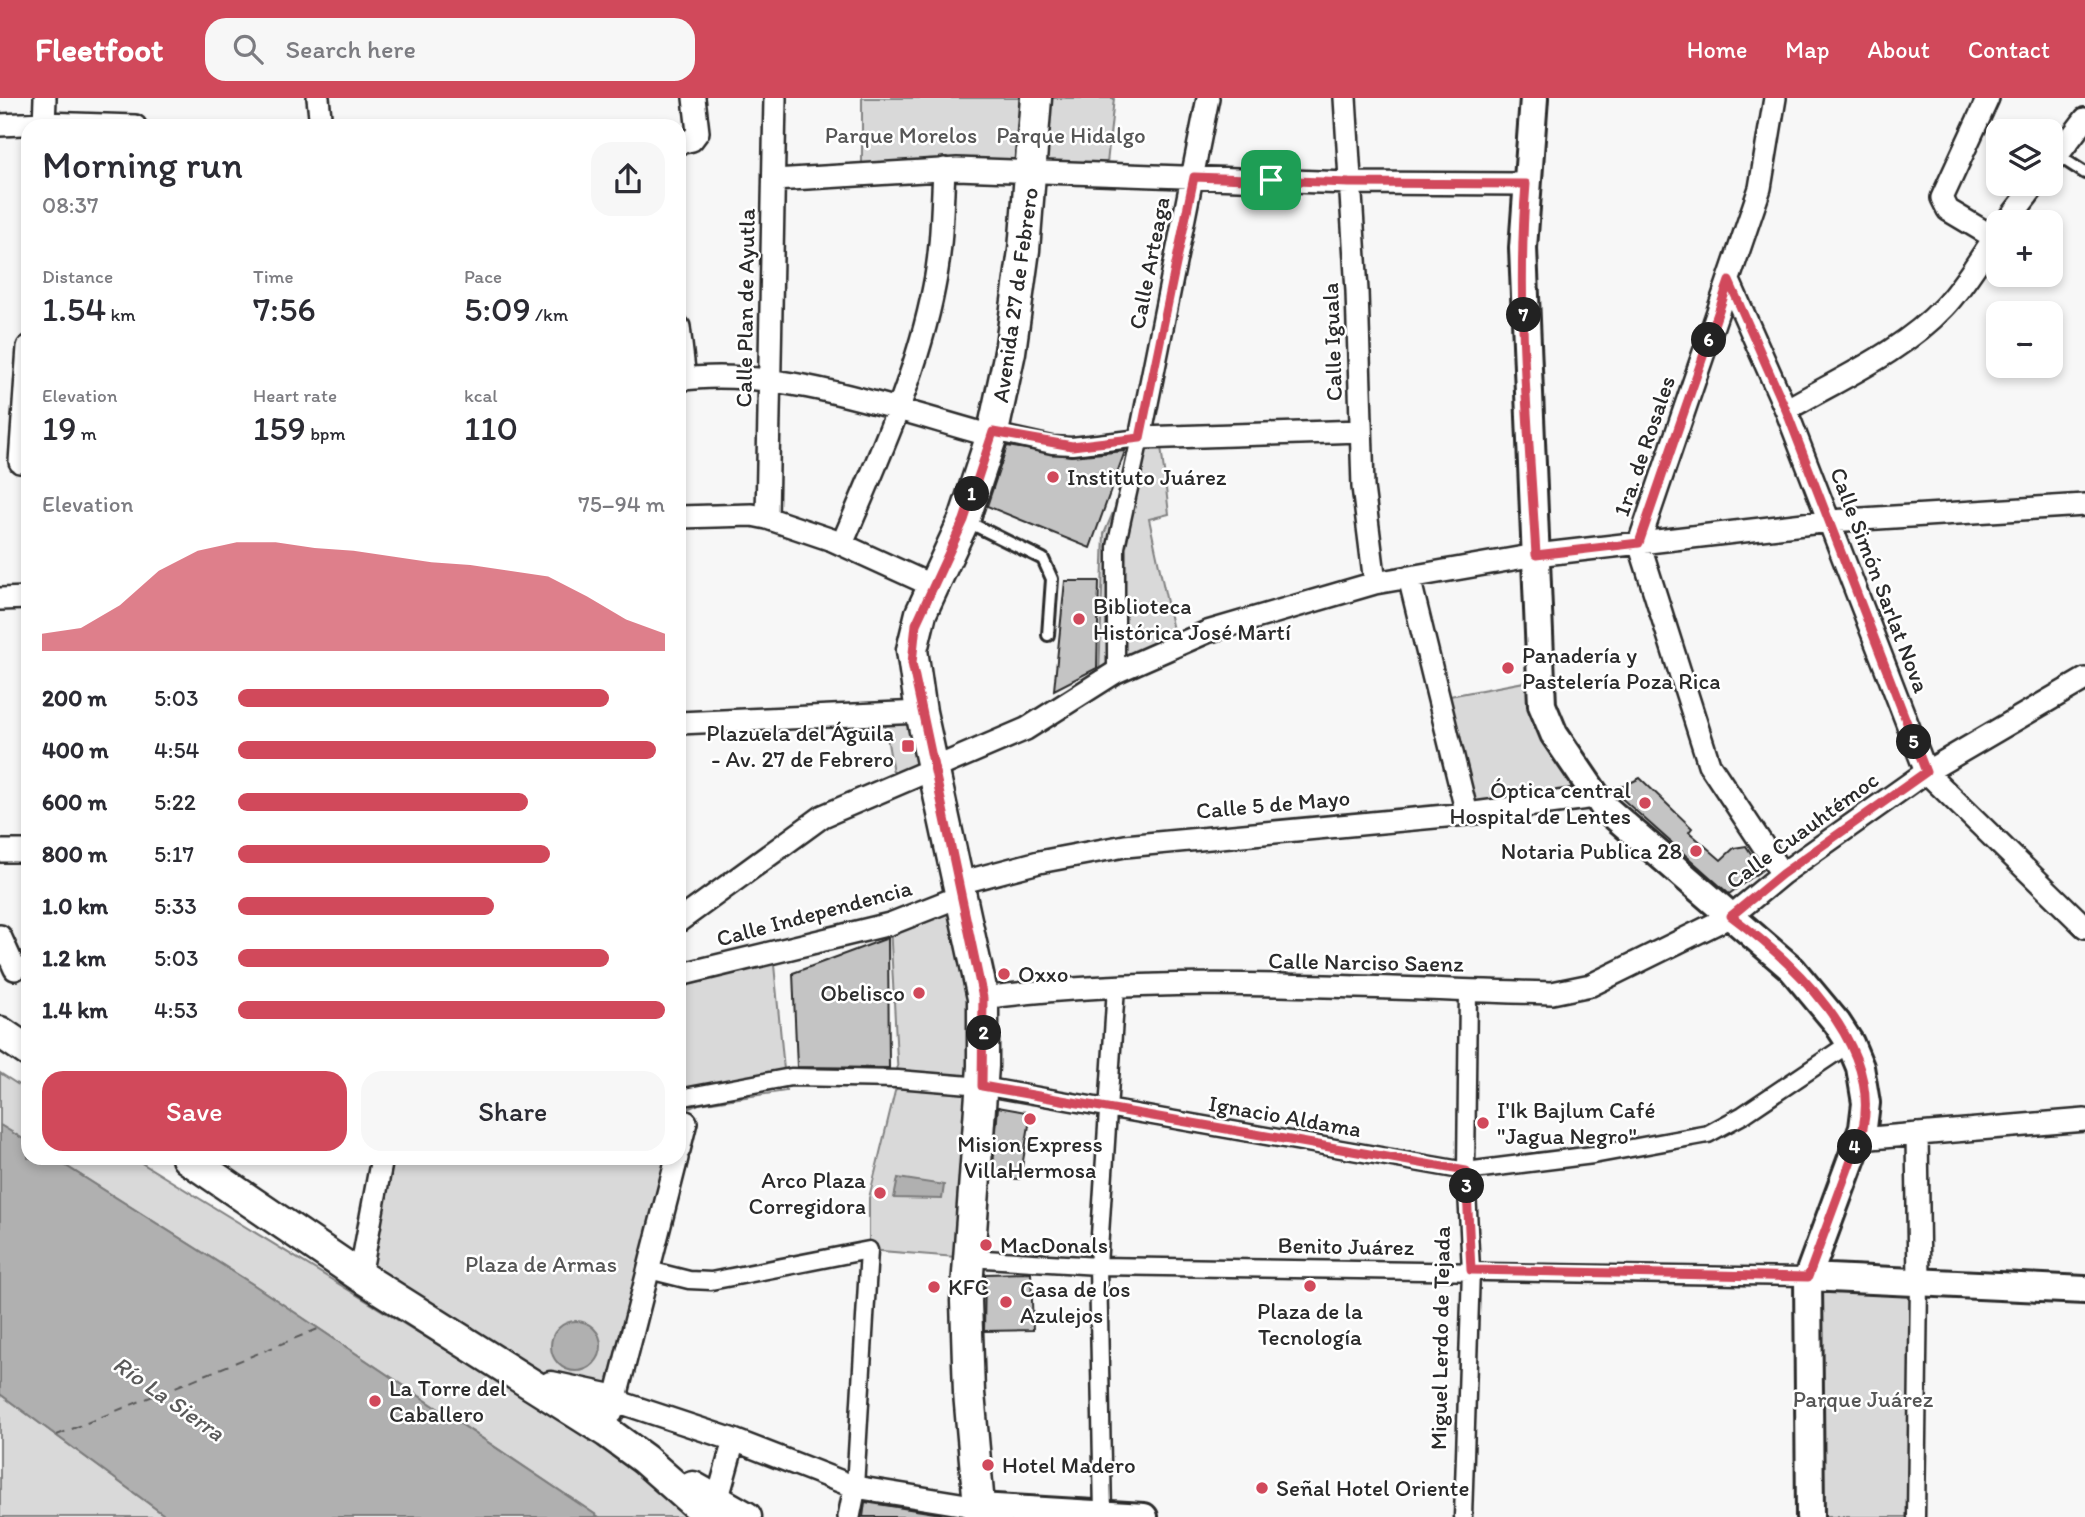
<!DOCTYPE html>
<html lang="en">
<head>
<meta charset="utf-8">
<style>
	:root { --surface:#fff; --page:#f7f7f7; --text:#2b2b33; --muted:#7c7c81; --accent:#d1495b }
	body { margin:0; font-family:Itim,sans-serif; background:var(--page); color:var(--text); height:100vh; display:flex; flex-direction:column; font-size:26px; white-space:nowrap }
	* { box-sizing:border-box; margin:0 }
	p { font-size:23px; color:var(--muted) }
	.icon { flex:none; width:38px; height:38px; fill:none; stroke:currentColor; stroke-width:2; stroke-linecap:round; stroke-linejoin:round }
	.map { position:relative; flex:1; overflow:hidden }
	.side { position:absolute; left:21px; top:21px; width:665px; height:1046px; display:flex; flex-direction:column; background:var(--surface); border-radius:21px; box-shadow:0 4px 10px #0003 }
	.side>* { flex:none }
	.tools { position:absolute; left:1986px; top:21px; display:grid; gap:14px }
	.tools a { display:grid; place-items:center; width:77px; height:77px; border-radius:14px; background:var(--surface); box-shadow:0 4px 10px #0003; font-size:35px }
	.pin { position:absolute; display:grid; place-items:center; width:60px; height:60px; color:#fff; margin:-30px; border-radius:14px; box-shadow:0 4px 10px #0006 }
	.km { position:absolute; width:35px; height:35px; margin:-18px; border-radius:50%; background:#222; color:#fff; font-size:19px; line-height:35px; text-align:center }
	.round { display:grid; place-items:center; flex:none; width:74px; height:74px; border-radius:21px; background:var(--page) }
	.overview { display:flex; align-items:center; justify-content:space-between; height:119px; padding:0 21px }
	h1 { font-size:38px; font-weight:600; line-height:52px }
	.figures { display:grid; grid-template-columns:repeat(3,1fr); gap:10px; height:119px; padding:7px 21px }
	.figures div { display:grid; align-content:center }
	.figures b { font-size:35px; font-weight:600 }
	.figures small { font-size:19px; font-weight:400 }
	.figures p { font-size:19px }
	.chart { height:196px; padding:14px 21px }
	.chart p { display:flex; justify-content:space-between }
	.chart svg { width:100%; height:126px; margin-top:7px; fill:var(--accent); opacity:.7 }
	.button { display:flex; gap:14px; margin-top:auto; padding:14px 21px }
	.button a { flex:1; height:80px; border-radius:21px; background:var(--accent); color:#fff; font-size:28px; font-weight:600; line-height:80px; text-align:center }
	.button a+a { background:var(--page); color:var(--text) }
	ul { padding:0 21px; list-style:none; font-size:23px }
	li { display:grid; grid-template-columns:112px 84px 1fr; align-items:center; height:52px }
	li i { height:18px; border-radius:9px; background:var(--accent) }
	header { display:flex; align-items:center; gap:42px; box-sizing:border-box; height:98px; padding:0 35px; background:var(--accent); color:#fff }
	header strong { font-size:33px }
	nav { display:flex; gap:38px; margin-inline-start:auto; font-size:24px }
	.search { width:490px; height:63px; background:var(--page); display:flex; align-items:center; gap:18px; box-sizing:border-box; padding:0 24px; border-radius:21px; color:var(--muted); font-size:26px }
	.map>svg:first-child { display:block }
	.green { fill:#d9d9d9; stroke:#828282; stroke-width:2 }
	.water { fill:#b0b0b0; stroke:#7b7b7b; stroke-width:2 }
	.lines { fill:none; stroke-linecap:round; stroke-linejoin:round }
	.ferry { stroke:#5a5a5a; stroke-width:2; stroke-dasharray:9 7; stroke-linecap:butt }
	.building { fill:#c4c4c4; stroke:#2b2b2b; stroke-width:2 }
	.service-casing { stroke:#2b2b2b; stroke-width:16 }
	.pedestrian-casing { stroke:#2b2b2b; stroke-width:21 }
	.minor-casing { stroke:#2b2b2b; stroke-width:26 }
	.tertiary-casing { stroke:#2b2b2b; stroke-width:32 }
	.secondary-casing { stroke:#2b2b2b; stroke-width:35 }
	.service { stroke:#fff; stroke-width:10 }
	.pedestrian { stroke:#fff; stroke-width:16 }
	.minor { stroke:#fff; stroke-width:21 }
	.tertiary { stroke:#fff; stroke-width:26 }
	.secondary { stroke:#fff; stroke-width:30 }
	.route-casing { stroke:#fff; stroke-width:14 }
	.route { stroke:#d1495b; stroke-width:9 }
	.poi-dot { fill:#d1495b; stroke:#fff; stroke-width:2.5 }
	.labels { text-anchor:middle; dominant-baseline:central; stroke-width:5; stroke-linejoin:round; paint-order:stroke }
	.park-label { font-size:23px; fill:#565656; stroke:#fff }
	.street-label { font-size:23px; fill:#2b2b2b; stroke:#fff }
	.poi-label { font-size:23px; fill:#2b2b2b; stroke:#fff; text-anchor:start }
	.water-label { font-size:24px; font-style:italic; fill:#5a5a5a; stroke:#fff }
</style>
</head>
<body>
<header>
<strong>Fleetfoot</strong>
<div class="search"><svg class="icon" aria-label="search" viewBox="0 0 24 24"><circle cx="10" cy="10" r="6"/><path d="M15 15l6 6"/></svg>Search here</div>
<nav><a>Home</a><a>Map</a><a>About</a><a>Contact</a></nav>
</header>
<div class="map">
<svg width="2085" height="1419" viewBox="0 0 2085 1419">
	<rect width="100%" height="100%" fill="#f7f7f7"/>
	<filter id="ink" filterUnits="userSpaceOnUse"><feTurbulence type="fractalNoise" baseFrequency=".0143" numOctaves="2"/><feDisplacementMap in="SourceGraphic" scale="14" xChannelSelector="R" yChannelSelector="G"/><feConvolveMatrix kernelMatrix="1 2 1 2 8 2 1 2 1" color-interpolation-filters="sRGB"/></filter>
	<g filter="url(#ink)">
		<path class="green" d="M862,0h252l-8,75 -244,1z
			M1161,348l8,68 -20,5 25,116 -75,41 5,-142 34,-81z
			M1540,581l55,118 -128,17 -28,-116z
			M921,614l12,57 -38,15 -12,-71z
			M961,798l11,47 -4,315 -99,-8v-52l29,-119 -8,-155z
			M773,856l13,137 -87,13 -12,5 -8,41v-175z
			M0,975l28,18v51l-28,-17z
			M55,1061h80l584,358h-120l-345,-232z
			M382,1061h295l-61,242 -84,-18 -172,-107z
			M1808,1179l111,4 -3,236h-106z
			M0,1296l167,123h-167z"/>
		<path class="water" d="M0,1027l28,17v16l27,1 199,126 345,232h-432l-167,-123z
			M898,1080l46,7 -2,14 -48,-1z
			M551 1248a25 25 0 1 1 50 0a25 25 0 1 1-50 0Z"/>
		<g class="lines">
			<path class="ferry" d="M57,1337l261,-106"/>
		</g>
		<path class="building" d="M1007,348l64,10 54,-5 -35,97 -103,-42z
			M1065,483h34l-2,87 -43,22z
			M1640,680l52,50 -3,4 32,28 13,-12 12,-2 16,24 -33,24 -119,-106 14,-2z
			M888,840l1,130 -92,-1 -4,-94z
			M998,1009l33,6 -11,66 -28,-1z
			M1031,1175l2,57 -49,1 1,-57z
			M865,1404l76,12 -1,3h-77z"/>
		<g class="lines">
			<g class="service-casing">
				<path id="service" d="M2057,57l28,18
					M966,423l77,38 9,20 -4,56"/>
			</g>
			<g class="pedestrian-casing">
				<path id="pedestrian" d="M993,334l59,13 20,1 68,-8 -24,109v125
					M679,1000l112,-21 107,2 84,7 484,85 127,-16 115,-21 35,-19 107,-72
					M968,1160l130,8 710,11
					M649,1172l40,10 22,1 158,-31 -14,237
					M1103,1416l-5,-248 18,-279
					M1463,1419l8,-247 -5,-99 2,-180
					M1916,1419l3,-236"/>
			</g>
			<g class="minor-casing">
				<path id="minor" d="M318,0l3,28
					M1208,0l-68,340 221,-7
					M1345,0l12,193 6,196 12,96
					M1775,0l-15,90 -121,355 70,221 73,110
					M1988,0l-46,100 6,12 47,28
					M0,27l44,-2 91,3
					M44,28l1,-28
					M679,45l13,-3 6,-8 -4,-34
					M2051,66l34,-45
					M774,82l183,-11 392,14 177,1
					M2007,124l29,-38
					M1729,183l57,129 140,362 159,155
					M679,229l6,52
					M679,282c95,-15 221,31 313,56
					M1786,312c53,-31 116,-58 158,-103 21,-22 36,-50 54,-74
					M20,364l8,-115
					M679,419l73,-2 15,3 65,22 101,46
					M767,420l8,-420
					M842,446c35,-83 75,-168 92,-257 8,-39 8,-79 10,-118
					M1409,479l58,237
					M0,501l28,-1
					M679,625l242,-11
					M0,753h28
					M959,785l80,-21 86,-16 342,-32 128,-17
					M679,823l144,-105 203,-87 90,-57 91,-40 168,-49 161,-28 294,-34 255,-16
					M0,838l15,33
					M679,877l211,-51 71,-28
					M983,900c187,-25 380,-9 569,-5l39,-8 140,-69 51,-42 144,-102 159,-93
					M1917,1036l2,147
					M1859,1041l226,-19
					M679,1052l7,-28
					M360,1178l22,-118
					M616,1303l118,39 121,47 124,20
					M612,1315l65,-255
					M714,1414l20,-72
					M849,1419l6,-30"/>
			</g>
			<g class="tertiary-casing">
				<path id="tertiary" d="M1534,0l-11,150 19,457 12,29 49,72 189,163 45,54 13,20 10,24 6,36 -3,25 -55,149 2,240
					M1808,1179l277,13
					M979,1409l165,10"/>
			</g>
			<g class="secondary-casing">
				<path id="secondary" d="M0,934l28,19
					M187,1060l173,118 247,156 37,27 66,58
					M551,1289l65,14
					M693,1389l53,30
					M980,1419l-11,-124 -3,-92 17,-235v-68l-62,-286 -9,-62 9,-37 43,-93 29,-88 17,-80 14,-102 12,-152"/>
			</g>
			<use href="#service" class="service"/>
			<use href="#pedestrian" class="pedestrian"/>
			<use href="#minor" class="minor"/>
			<use href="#tertiary" class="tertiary"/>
			<use href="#secondary" class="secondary"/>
		</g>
	</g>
	<g class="lines" filter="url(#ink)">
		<g class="route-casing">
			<path id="route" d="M1194,79l155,6 177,1c-10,123 3,248 10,371l103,-12 90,-262 57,129 140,362 -144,102 -51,42c62,46 150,127 132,212l-55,149 -337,-7 -5,-99 -484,-85 1,-88 -71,-335 4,-39 48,-104 29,-88 79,14 68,-8z"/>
		</g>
		<use href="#route" class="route"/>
	</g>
	<g class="poi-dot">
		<circle cx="1053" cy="379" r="7"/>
		<circle cx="1079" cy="521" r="7"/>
		<circle cx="1508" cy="570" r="7"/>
		<rect x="901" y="641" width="14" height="14" rx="3.5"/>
		<circle cx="1645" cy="705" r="7"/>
		<circle cx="1696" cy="753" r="7"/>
		<circle cx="1004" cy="876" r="7"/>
		<circle cx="919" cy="895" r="7"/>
		<circle cx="1030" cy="1021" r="7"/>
		<circle cx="1483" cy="1025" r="7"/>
		<circle cx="880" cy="1095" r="7"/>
		<circle cx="986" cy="1147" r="7"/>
		<circle cx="1310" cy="1188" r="7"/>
		<circle cx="934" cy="1189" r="7"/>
		<circle cx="1006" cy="1204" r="7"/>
		<circle cx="375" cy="1303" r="7"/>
		<circle cx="988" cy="1367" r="7"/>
		<circle cx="1262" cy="1390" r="7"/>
	</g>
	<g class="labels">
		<g class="park-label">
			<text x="901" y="37">Parque Morelos</text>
			<text x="1071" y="37">Parque Hidalgo</text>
			<text x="541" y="1166">Plaza de Armas</text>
			<text x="1863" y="1301">Parque Juárez</text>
		</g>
		<g class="street-label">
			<text transform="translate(1149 165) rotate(-79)">Calle Arteaga</text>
			<text transform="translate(1015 197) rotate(-82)">Avenida 27 de Febrero</text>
			<text transform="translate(745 210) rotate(-89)">Calle Plan de Ayutla</text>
			<text transform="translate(1332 244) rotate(-92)">Calle Iguala</text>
			<text transform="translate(1644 348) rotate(-71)">1ra. de Rosales</text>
			<text transform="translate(1880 482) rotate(69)">Calle Simón Sarlat Nova</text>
			<text transform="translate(1273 706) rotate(-5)">Calle 5 de Mayo</text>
			<text transform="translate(1802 732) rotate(-36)">Calle Cuauhtémoc</text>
			<text transform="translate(814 815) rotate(-15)">Calle Independencia</text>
			<text transform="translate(1366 864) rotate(1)">Calle Narciso Saenz</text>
			<text transform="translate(1285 1018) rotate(10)">Ignacio Aldama</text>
			<text transform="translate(1346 1148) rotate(1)">Benito Juárez</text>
			<text transform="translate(1440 1240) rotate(-89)">Miguel Lerdo de Tejada</text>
		</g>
		<g class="poi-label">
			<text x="1067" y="379">Instituto Juárez</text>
			<text x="1093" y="508">Biblioteca<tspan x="1093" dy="26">Histórica José Martí</tspan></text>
			<text x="1522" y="557">Panadería y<tspan x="1522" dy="26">Pastelería Poza Rica</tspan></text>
			<text x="894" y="635" text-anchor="end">Plazuela del Águila<tspan x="894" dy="26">- Av. 27 de Febrero</tspan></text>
			<text x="1631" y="692" text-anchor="end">Óptica central<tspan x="1631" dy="26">Hospital de Lentes</tspan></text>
			<text x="1682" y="753" text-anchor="end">Notaria Publica 28</text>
			<text x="1018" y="876">Oxxo</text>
			<text x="905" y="895" text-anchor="end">Obelisco</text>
			<text x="1497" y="1012">I'Ik Bajlum Café<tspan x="1497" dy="26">"Jagua Negro"</tspan></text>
			<text x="1030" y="1046" text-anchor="middle">Mision Express<tspan x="1030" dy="26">VillaHermosa</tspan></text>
			<text x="866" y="1082" text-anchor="end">Arco Plaza<tspan x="866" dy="26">Corregidora</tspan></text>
			<text x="1000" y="1147">MacDonals</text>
			<text x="948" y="1189">KFC</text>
			<text x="1020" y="1191">Casa de los<tspan x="1020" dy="26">Azulejos</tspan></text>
			<text x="1310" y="1213" text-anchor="middle">Plaza de la<tspan x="1310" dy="26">Tecnología</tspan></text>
			<text x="389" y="1290">La Torre del<tspan x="389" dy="26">Caballero</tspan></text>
			<text x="1002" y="1367">Hotel Madero</text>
			<text x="1276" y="1390">Señal Hotel Oriente</text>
		</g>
		<g class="water-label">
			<text transform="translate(169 1300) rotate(35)">Río La Sierra</text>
		</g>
	</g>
</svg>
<div class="tools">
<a><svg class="icon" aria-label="layers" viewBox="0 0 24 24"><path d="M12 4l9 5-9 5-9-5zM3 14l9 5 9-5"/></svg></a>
<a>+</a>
<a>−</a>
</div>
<div class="pin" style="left:1271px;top:82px;background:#1e9e55"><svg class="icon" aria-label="arrive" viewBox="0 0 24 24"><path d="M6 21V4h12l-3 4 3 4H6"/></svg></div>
<b class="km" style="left:972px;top:396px">1</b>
<b class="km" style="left:984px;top:935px">2</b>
<b class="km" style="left:1467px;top:1088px">3</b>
<b class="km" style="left:1855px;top:1049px">4</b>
<b class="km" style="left:1914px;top:644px">5</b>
<b class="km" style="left:1709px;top:242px">6</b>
<b class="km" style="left:1524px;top:217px">7</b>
<section class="side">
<div class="overview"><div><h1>Morning run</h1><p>08:37</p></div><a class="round"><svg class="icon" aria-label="share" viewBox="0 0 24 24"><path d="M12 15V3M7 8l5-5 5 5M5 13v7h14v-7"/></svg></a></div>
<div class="figures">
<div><p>Distance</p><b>1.54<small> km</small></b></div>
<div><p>Time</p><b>7:56</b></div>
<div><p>Pace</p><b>5:09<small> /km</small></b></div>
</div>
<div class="figures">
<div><p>Elevation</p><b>19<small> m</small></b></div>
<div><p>Heart rate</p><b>159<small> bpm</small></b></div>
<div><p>kcal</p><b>110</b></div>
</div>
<div class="chart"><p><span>Elevation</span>75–94 m</p>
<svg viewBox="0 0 160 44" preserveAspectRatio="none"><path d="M0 44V38L10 36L20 28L30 16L40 9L50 6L60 6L70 8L80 9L90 11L100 13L110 14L120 16L130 18L140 25L150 33L160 38V44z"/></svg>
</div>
<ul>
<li><b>200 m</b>5:03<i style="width:87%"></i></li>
<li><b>400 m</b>4:54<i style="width:98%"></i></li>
<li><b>600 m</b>5:22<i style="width:68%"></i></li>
<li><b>800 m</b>5:17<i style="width:73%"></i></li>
<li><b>1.0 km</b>5:33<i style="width:60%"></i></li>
<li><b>1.2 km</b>5:03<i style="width:87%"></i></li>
<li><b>1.4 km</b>4:53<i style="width:100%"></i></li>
</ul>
<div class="button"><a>Save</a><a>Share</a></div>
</section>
</div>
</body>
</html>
